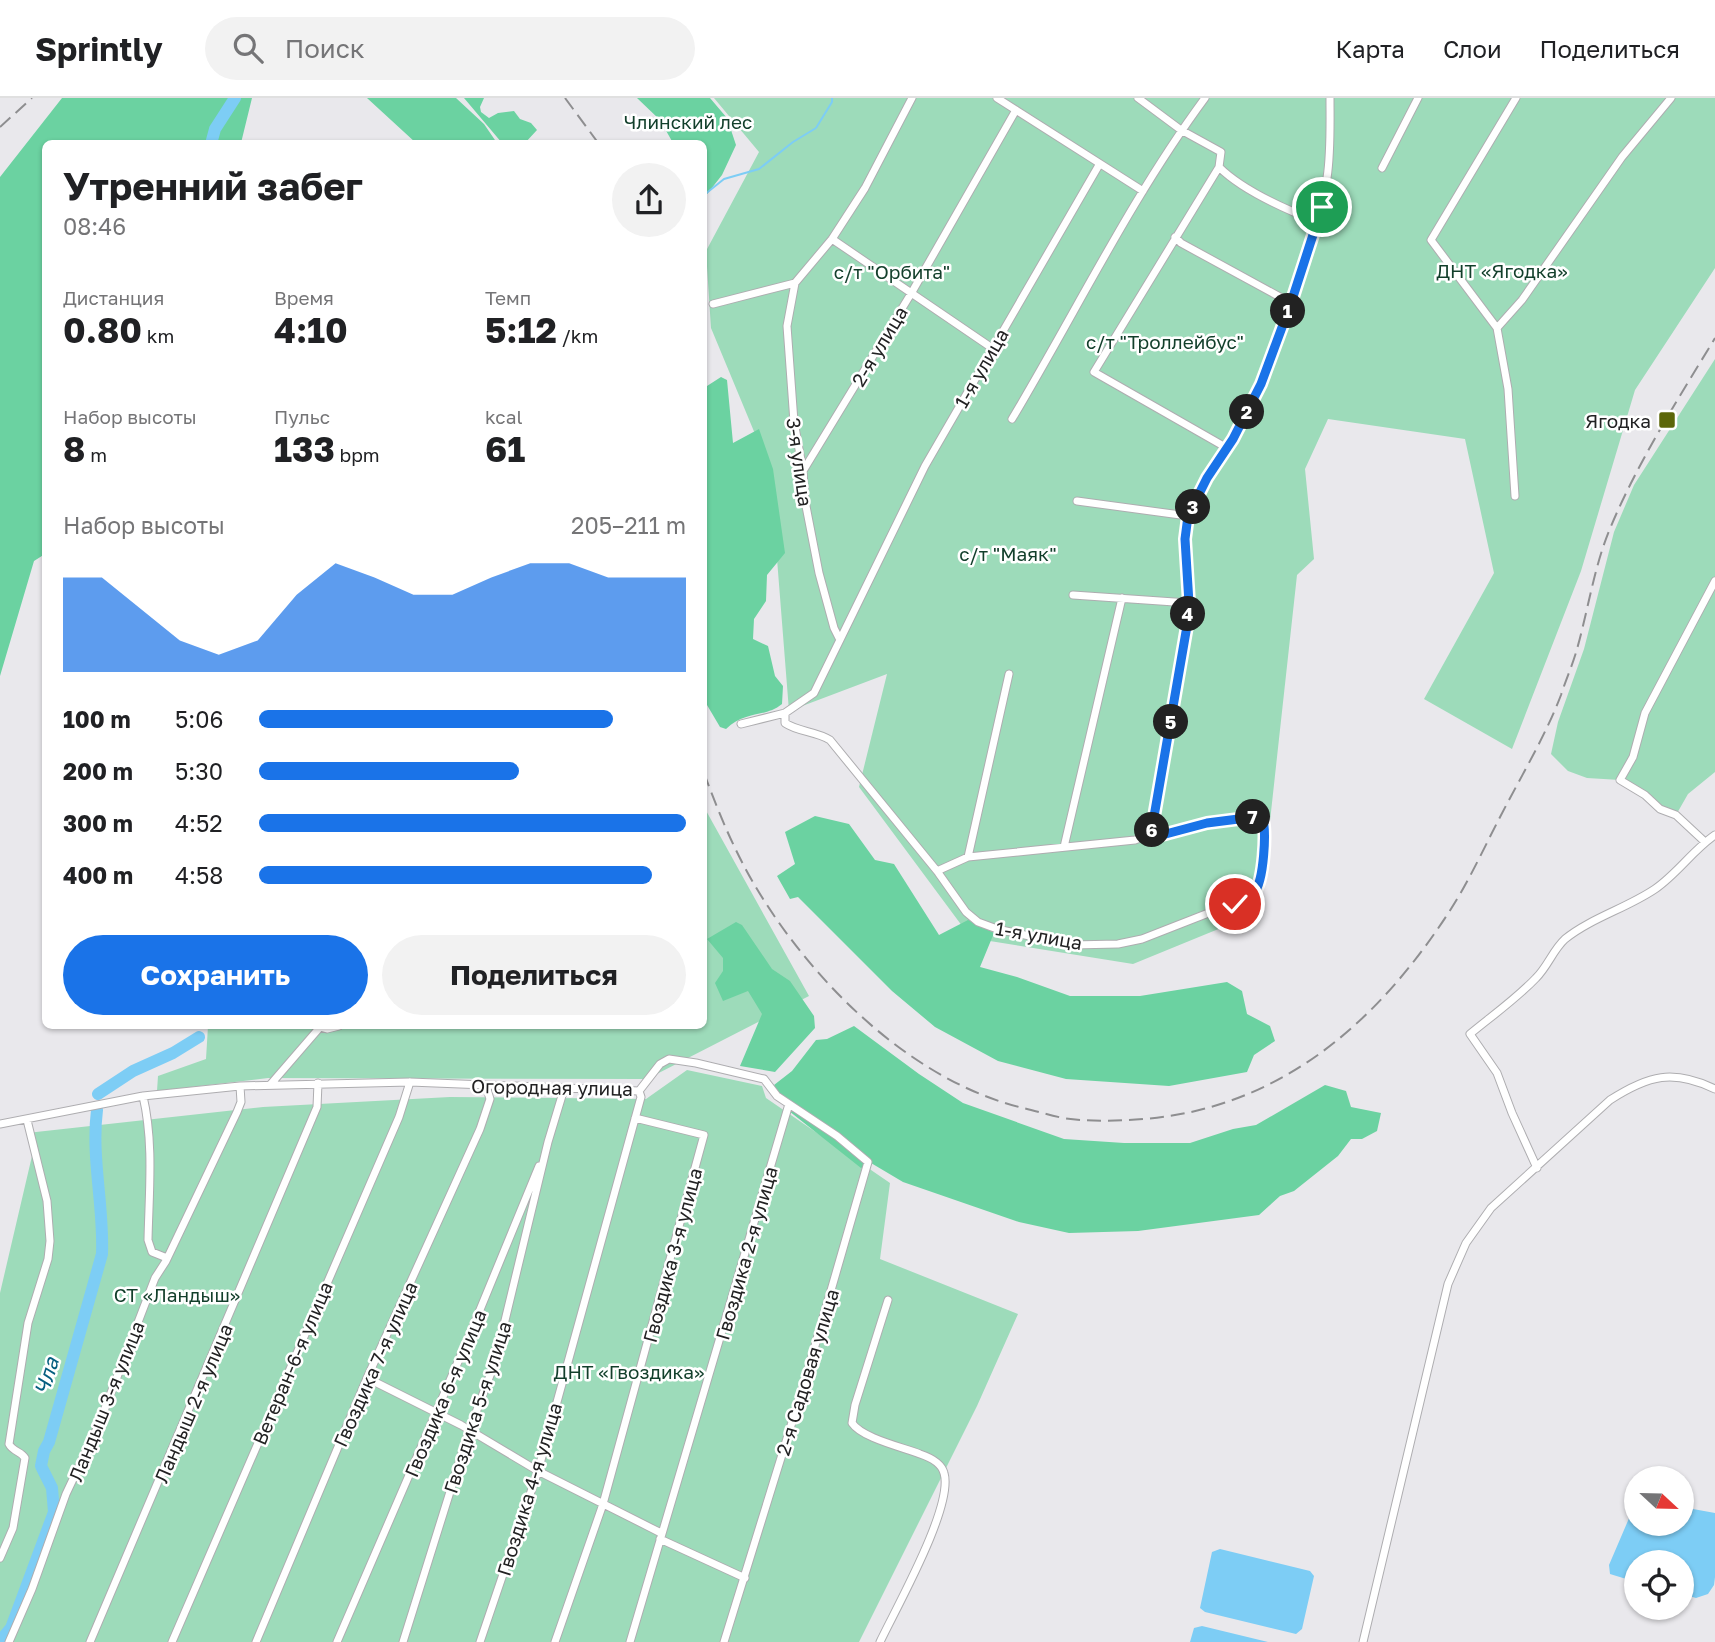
<!DOCTYPE html>
<html lang="ru">
<head>
<meta charset="utf-8">
<style>
	:root { --surface:#fff; --page:#f2f2f2; --text:#202124; --muted:#757577; --line:#e0e0e0; --accent:#1a73e8 }
	body { margin:0; font-family:"Golos Text",sans-serif; background:var(--page); color:var(--text); height:100vh; display:flex; flex-direction:column; font-size:26px; white-space:nowrap }
	* { box-sizing:border-box; margin:0 }
	p { font-size:23px; color:var(--muted) }
	.icon { flex:none; width:38px; height:38px; fill:none; stroke:currentColor; stroke-width:2; stroke-linecap:round; stroke-linejoin:round }
	.map { position:relative; flex:1; overflow:hidden }
	.details { position:absolute; left:42px; top:42px; width:665px; height:889px; display:flex; flex-direction:column; background:var(--surface); border-radius:10px; box-shadow:0 2px 5px #0004 }
	.details>* { flex:none }
	.needle { width:46px; rotate:112deg }
	.controls { position:absolute; left:1624px; top:1368px; display:grid; gap:14px }
	.controls a { display:grid; place-items:center; width:70px; height:70px; border-radius:50%; background:var(--surface); box-shadow:0 2px 5px #0004; font-size:35px }
	.pin { position:absolute; display:grid; place-items:center; width:60px; height:60px; color:#fff; margin:-30px; border:4px solid #fff; border-radius:50%; box-shadow:0 2px 7px #0007 }
	.km { position:absolute; width:35px; height:35px; margin:-18px; border-radius:50%; background:#222; color:#fff; font-size:19px; line-height:35px; text-align:center }
	.round { display:grid; place-items:center; flex:none; width:74px; height:74px; border-radius:37px; background:var(--page) }
	.headline { display:flex; align-items:center; justify-content:space-between; height:119px; padding:0 21px }
	h1 { font-size:38px; font-weight:700; line-height:52px }
	.metrics { display:grid; grid-template-columns:repeat(3,1fr); gap:10px; height:119px; padding:7px 21px }
	.metrics div { display:grid; align-content:center }
	.metrics b { font-size:35px; font-weight:700 }
	.metrics small { font-size:19px; font-weight:400 }
	.metrics p { font-size:19px }
	.chart { height:196px; padding:14px 21px }
	.chart p { display:flex; justify-content:space-between }
	.chart svg { width:100%; height:126px; margin-top:7px; fill:var(--accent); opacity:.7 }
	.cta { display:flex; gap:14px; margin-top:auto; padding:14px 21px }
	.cta a { flex:1; height:80px; border-radius:42px; background:var(--accent); color:#fff; font-size:28px; font-weight:700; line-height:80px; text-align:center }
	.cta a+a { background:var(--page); color:var(--text) }
	ul { padding:0 21px; list-style:none; font-size:23px }
	li { display:grid; grid-template-columns:112px 84px 1fr; align-items:center; height:52px }
	li i { height:18px; border-radius:9px; background:var(--accent) }
	header { display:flex; align-items:center; gap:42px; box-sizing:border-box; height:98px; padding:0 35px; background:var(--surface); border-bottom:2px solid var(--line) }
	header strong { font-size:33px }
	nav { display:flex; gap:38px; margin-inline-start:auto; font-size:24px }
	.search { width:490px; height:63px; background:var(--page); display:flex; align-items:center; gap:18px; box-sizing:border-box; padding:0 24px; border-radius:38px; color:var(--muted); font-size:26px }
	.map>svg:first-child { display:block }
	.green { fill:#9ddbba }
	.forest { fill:#6bd2a1 }
	.water { fill:#7dcdf5 }
	.lines { fill:none; stroke-linecap:round; stroke-linejoin:round }
	.stream { stroke:#7dcdf5; stroke-width:2 }
	.river { stroke:#7dcdf5; stroke-width:12 }
	.street-casing { stroke:#aeadb0; stroke-width:9 }
	.street { stroke:#fff; stroke-width:7 }
	.rail { stroke:#8e8e90; stroke-width:2; stroke-dasharray:14 7; stroke-linecap:butt }
	.route-casing { stroke:#fff; stroke-width:14 }
	.route { stroke:#1a73e8; stroke-width:9 }
	.poi-dot { fill:#5c6609; stroke:#fff; stroke-width:2.5 }
	.labels { text-anchor:middle; dominant-baseline:central; stroke-width:5; stroke-linejoin:round; paint-order:stroke }
	.park-label { font-size:19px; fill:#123f2b; stroke:#fff }
	.street-label { font-size:19px; fill:#222223; stroke:#fff }
	.poi-label { font-size:19px; fill:#222223; stroke:#fff; text-anchor:end }
	.water-label { font-size:21px; font-style:italic; fill:#055e7f; stroke:#fff }
</style>
</head>
<body>
<header>
<strong>Sprintly</strong>
<div class="search"><svg class="icon" aria-label="search" viewBox="0 0 24 24"><circle cx="10" cy="10" r="6"/><path d="M15 15l6 6"/></svg>Поиск</div>
<nav><a>Карта</a><a>Слои</a><a>Поделиться</a></nav>
</header>
<div class="map">
<svg width="1715" height="1544" viewBox="0 0 1715 1544">
	<rect width="100%" height="100%" fill="#e9e8ec"/>
	<path class="green" d="M714,0h1001v170l-80,122 -54,181 -69,178 -88,-50 70,-126 -29,-134 -137,-20 -23,50 9,90 -17,16 -37,337 -127,52 -162,-26 -112,-151 28,-113 -98,37 -19,-241 -59,-142 -5,-77 53,-99z
		M1715,261v413l-27,22 -12,21 -56,-35 -33,-2 -19,-7 -17,-17 7,-32 26,-73 30,-117 20,-47z
		M704,709l105,189 -162,83 -379,-1 -111,13 1,-15 48,-17 2,-33h496z
		M687,972l75,16 4,12 124,85 -10,76 138,55 -41,92 -118,236h-859v-349l32,-137 -5,-23 236,-26 187,-10 196,2z"/>
	<path class="forest" d="M62,0h190l-11,45 -195,1 -1,410 -11,7 -34,115v-499z
		M367,0h89l28,26 13,19h-81z
		M464,0h20l-4,9 1,5 8,6 9,-5 16,-2 6,8 11,4 6,7 -12,13h-23z
		M637,0h73l17,20 9,27 -14,30 -18,23v-54l-31,-1 -13,-23z
		M721,279l6,3 6,63 26,-14 14,40 12,84 -18,22 -1,26 -12,18 -1,20 15,7 7,30 8,10 -1,18c-17,14 -36,6 -56,25l-6,-2 -13,-22 -1,-52 -2,-6v-228l3,-33z
		M815,718l34,8 26,36 19,4 45,71 29,-15 26,13 -14,34 37,10 53,19h70l87,-14 15,9 5,23 23,12 5,15 -21,14 -7,17 -78,14 -103,-7 -68,-18 -63,-34 -43,-36 -94,-94 -8,2 -13,-23 18,-12 -10,-32z
		M736,824l6,3 30,44 18,12 24,35 1,12 -40,44 -35,-6 22,-52 -14,-23 -25,10 -8,-18 8,-12v-13l-16,-19z
		M854,928l65,48 44,29 101,36 60,4h66l43,-14 23,-4 69,-40 21,6 5,16 30,6 -4,18 -15,8h-11l-13,17 -44,35 -14,5 -21,19 -121,16 -69,2 -50,-11 -116,-40 -32,-19 -10,5 -72,-57 3,-8 -15,-11 -3,-7 18,-14 24,-31 11,-1z"/>
	<path class="water" d="M1636,1404v22h46v-17l33,6v64l-1,8 -6,9 -12,4 -14,-4v-31h-46v19l-26,-8 -1,-9z
		M1220,1451l90,22 4,5 -12,53 -6,5 -91,-22 -5,-4 12,-56z
		M1202,1528l66,16h-78l4,-14z"/>
	<g class="lines">
		<path class="stream" d="M704,97l20,-16 35,-10 34,-27 23,-14 16,-26v-4"/>
		<path class="river" d="M211,46l4,-15 20,-31
			M98,996l35,-23 40,-18 26,-16
			M0,1543l11,-13 43,-116 -2,-24 -11,-22 3,-15 5,-9 53,-188c2,-48 -11,-96 -5,-144"/>
		<g class="street-casing">
			<path id="street" d="M997,0l146,93
				M1138,0l43,32 40,22 -2,15 -125,205 133,76
				M1219,69c24,24 68,43 99,55
				M1382,70l36,-70
				M1175,139l6,6 110,60
				M832,141l160,109
				M795,185l-8,43 7,96 9,49 2,30 14,72 15,55 5,10
				M713,206l82,-21 37,-44 33,-51 47,-90
				M1497,230l25,-28 100,-143 49,-59
				M1012,321c64,-107 119,-221 193,-321
				M803,373l109,-179 104,-182
				M1515,398l-7,-107 -11,-61 -66,-88 85,-142
				M1077,403l111,15
				M1073,497l116,8
				M785,615v10c13,9 31,8 45,17l107,131 29,41 12,10 19,7 75,16 46,-1 24,-5 110,-43 7,-11 5,-62 -2,-7 -55,7 -45,12 -11,-1 -16,6 -167,17 -31,14
				M741,626l44,-11 29,-20 111,-227 174,-301
				M1151,736l36,-208c3,-31 -8,-85 1,-111 11,-32 36,-57 51,-87 23,-48 42,-97 60,-148 11,-34 23,-67 28,-102 4,-26 3,-54 3,-80
				M1705,744l-29,-27 -16,-6 -15,-14 -25,-15 13,-23 12,-44 70,-132
				M1064,749l58,-249
				M968,759l41,-183
				M320,929l7,2 12,-3
				M270,987l51,-59
				M639,993l21,-27 9,-5 27,4 68,16 13,17 60,40 31,26 -62,215 -82,265
				M143,998c11,47 6,96 5,144l4,12 15,6
				M0,1026l143,-28 97,-10 170,-4 229,9
				M1537,1070l-25,-55 -15,-40 -27,-39c23,-19 46,-35 66,-56 12,-12 17,-28 29,-39 26,-21 62,-31 90,-50 22,-15 38,-39 60,-54
				M367,1280l94,47 77,46 123,62
				M660,1441l85,39
				M0,1460l13,-30 12,-70c-4,-7 -12,-6 -16,-14l19,-121 20,-64 2,-18 -3,-40 -20,-81
				M9,1544l23,-53 34,-95 33,-70 56,-146 11,-17 71,-149 4,-10 -1,-16
				M90,1544l227,-535 1,-24
				M172,1544l227,-525 11,-35
				M256,1544l111,-264 113,-249 10,-30 -4,-13
				M337,1544l133,-308 69,-168
				M403,1544l66,-211 26,-69 53,-220 16,-53
				M480,1544l58,-171 103,-374 -2,-6
				M555,1544l48,-138 101,-369 -69,-17
				M630,1544l159,-538
				M880,1544c16,-34 74,-136 64,-169 -3,-11 -15,-16 -24,-19 -18,-7 -58,-16 -68,-31l3,-18 33,-105
				M1363,1544l85,-358 18,-41 25,-35 119,-108c39,-25 63,-31 105,-11"/>
		</g>
		<use href="#street" class="street"/>
		<path class="rail" d="M565,0l34,46
			M0,29l32,-29
			M704,675c14,38 29,75 50,111 57,97 157,197 269,224 13,3 26,7 40,10 27,4 54,3 81,1 136,-11 233,-96 305,-207 19,-29 34,-62 50,-93 21,-41 46,-82 62,-124 5,-16 12,-31 16,-46 11,-39 17,-81 32,-118 28,-68 68,-130 106,-193"/>
	</g>
	<g class="lines">
		<g class="route-casing">
			<path id="route" d="M1235,806c6,-3 15,-6 19,-11 10,-12 13,-63 8,-77l-55,7 -45,12 -11,-1 36,-208 2,-23 -4,-64 3,-23 19,-38 26,-39 28,-55 30,-81 31,-96"/>
		</g>
		<use href="#route" class="route"/>
	</g>
	<rect class="poi-dot" x="1658" y="313" width="18" height="18" rx="3.5"/>
	<g class="labels">
		<g class="park-label">
			<text x="688" y="23">Члинский лес</text>
			<text x="1502" y="172">ДНТ «Ягодка»</text>
			<text x="892" y="173">с/т "Орбита"</text>
			<text x="1165" y="243">с/т "Троллейбус"</text>
			<text x="1008" y="455">с/т "Маяк"</text>
			<text x="177" y="1196">СТ «Ландыш»</text>
			<text x="629" y="1273">ДНТ «Гвоздика»</text>
		</g>
		<g class="street-label">
			<text transform="translate(879 248) rotate(-59)">2-я улица</text>
			<text transform="translate(981 270) rotate(-60)">1-я улица</text>
			<text transform="translate(800 364) rotate(82)">3-я улица</text>
			<text transform="translate(1039 837) rotate(10)">1-я улица</text>
			<text transform="translate(552 989) rotate(1)">Огородная улица</text>
			<text transform="translate(746 1155) rotate(-74)">Гвоздика 2-я улица</text>
			<text transform="translate(672 1157) rotate(-75)">Гвоздика 3-я улица</text>
			<text transform="translate(292 1265) rotate(-67)">Ветеран-6-я улица</text>
			<text transform="translate(375 1266) rotate(-66)">Гвоздика 7-я улица</text>
			<text transform="translate(807 1274) rotate(-73)">2-я Садовая улица</text>
			<text transform="translate(445 1295) rotate(-67)">Гвоздика 6-я улица</text>
			<text transform="translate(106 1303) rotate(-68)">Ландыш 3-я улица</text>
			<text transform="translate(193 1305) rotate(-67)">Ландыш 2-я улица</text>
			<text transform="translate(477 1309) rotate(-72)">Гвоздика 5-я улица</text>
			<text transform="translate(529 1391) rotate(-73)">Гвоздика 4-я улица</text>
		</g>
		<g class="poi-label">
			<text x="1651" y="322">Ягодка</text>
		</g>
		<g class="water-label">
			<text transform="translate(46 1278) rotate(-73)">Чла</text>
		</g>
	</g>
</svg>
<div class="controls">
<a><svg class="needle" viewBox="-14 -14 28 28"><path d="M0-13l5 13h-10z" fill="#e53935"/><path d="M0 13l5-13h-10z" fill="#757577"/></svg></a>
<a><svg class="icon" aria-label="locate" viewBox="0 0 24 24"><circle cx="12" cy="12" r="6"/><path d="M12 2v4M12 18v4M2 12h4M18 12h4"/></svg></a>
</div>
<div class="pin" style="left:1322px;top:109px;background:#1e9e55"><svg class="icon" aria-label="arrive" viewBox="0 0 24 24"><path d="M6 21V4h12l-3 4 3 4H6"/></svg></div>
<div class="pin" style="left:1235px;top:806px;background:#d93025"><svg class="icon" aria-label="check" viewBox="0 0 24 24"><path d="M5 12l5 5 9-10"/></svg></div>
<b class="km" style="left:1288px;top:213px">1</b>
<b class="km" style="left:1247px;top:314px">2</b>
<b class="km" style="left:1193px;top:409px">3</b>
<b class="km" style="left:1188px;top:516px">4</b>
<b class="km" style="left:1171px;top:624px">5</b>
<b class="km" style="left:1152px;top:732px">6</b>
<b class="km" style="left:1253px;top:719px">7</b>
<section class="details">
<div class="headline"><div><h1>Утренний забег</h1><p>08:46</p></div><a class="round"><svg class="icon" aria-label="share" viewBox="0 0 24 24"><path d="M12 15V3M7 8l5-5 5 5M5 13v7h14v-7"/></svg></a></div>
<div class="metrics">
<div><p>Дистанция</p><b>0.80<small> km</small></b></div>
<div><p>Время</p><b>4:10</b></div>
<div><p>Темп</p><b>5:12<small> /km</small></b></div>
</div>
<div class="metrics">
<div><p>Набор высоты</p><b>8<small> m</small></b></div>
<div><p>Пульс</p><b>133<small> bpm</small></b></div>
<div><p>kcal</p><b>61</b></div>
</div>
<div class="chart"><p><span>Набор высоты</span>205–211 m</p>
<svg viewBox="0 0 160 44" preserveAspectRatio="none"><path d="M0 44V11L10 11L20 22L30 33L40 38L50 33L60 17L70 6L80 11L90 17L100 17L110 11L120 6L130 6L140 11L150 11L160 11V44z"/></svg>
</div>
<ul>
<li><b>100 m</b>5:06<i style="width:83%"></i></li>
<li><b>200 m</b>5:30<i style="width:61%"></i></li>
<li><b>300 m</b>4:52<i style="width:100%"></i></li>
<li><b>400 m</b>4:58<i style="width:92%"></i></li>
</ul>
<div class="cta"><a>Сохранить</a><a>Поделиться</a></div>
</section>
</div>
</body>
</html>
